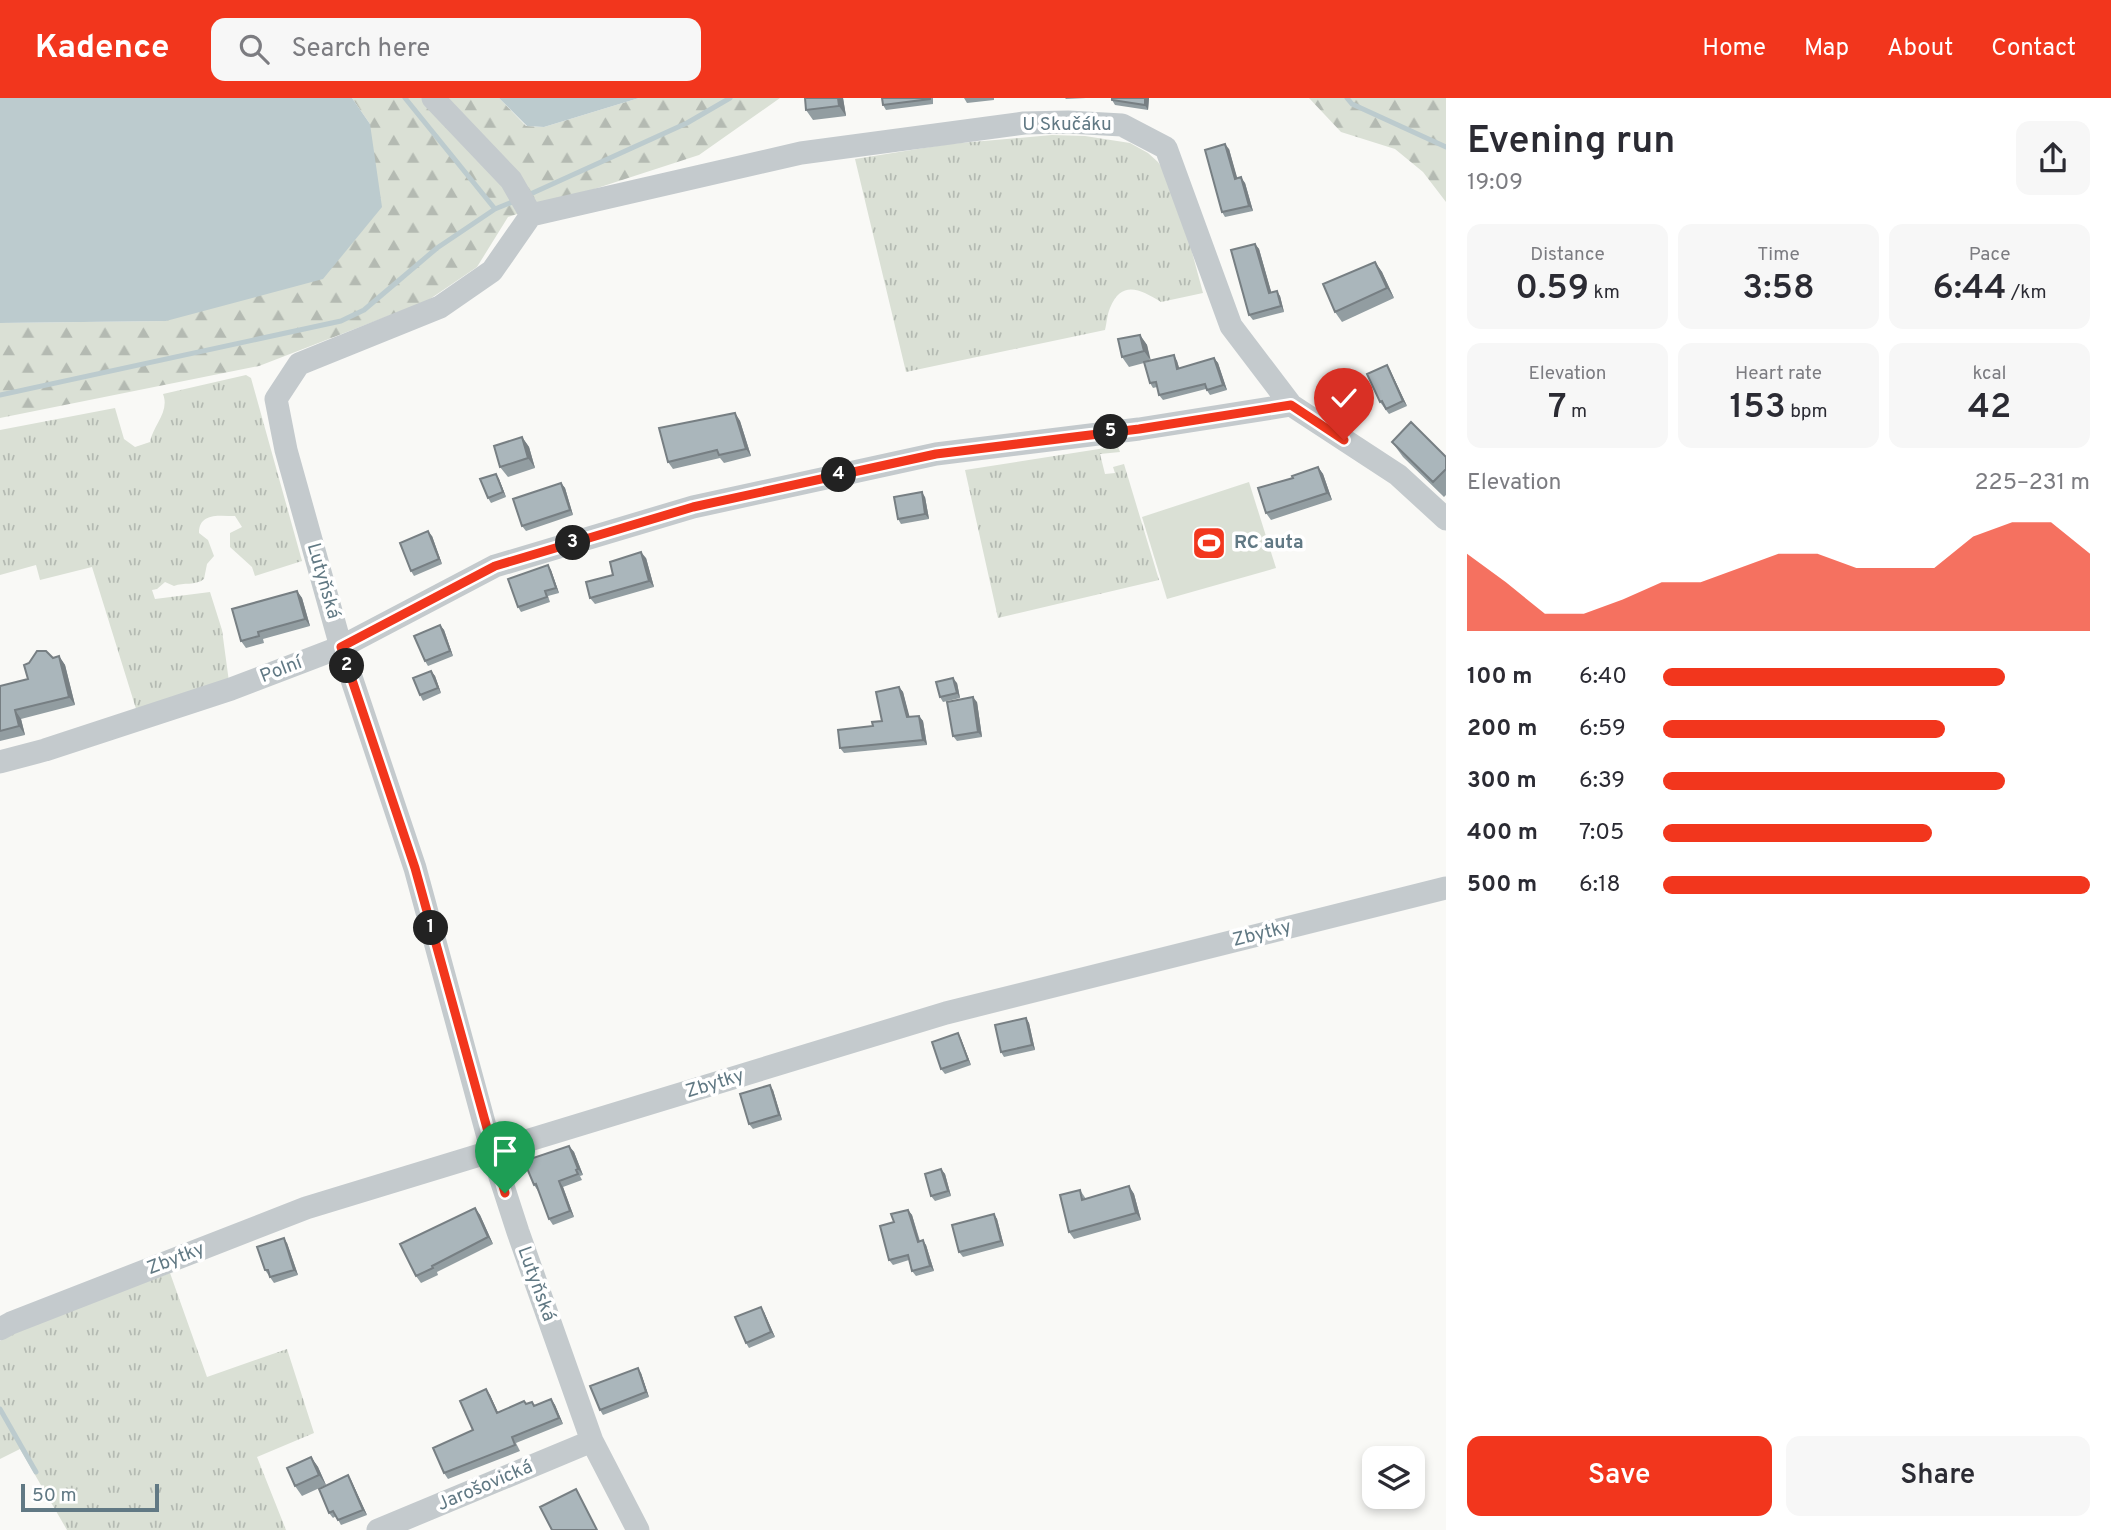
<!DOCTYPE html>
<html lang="en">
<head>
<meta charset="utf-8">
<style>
	:root { --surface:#fff; --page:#f7f7f7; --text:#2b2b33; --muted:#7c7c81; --accent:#f2361d }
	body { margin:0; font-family:Overpass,sans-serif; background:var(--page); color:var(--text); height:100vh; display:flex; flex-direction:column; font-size:26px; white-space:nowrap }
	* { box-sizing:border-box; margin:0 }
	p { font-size:23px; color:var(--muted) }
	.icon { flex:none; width:38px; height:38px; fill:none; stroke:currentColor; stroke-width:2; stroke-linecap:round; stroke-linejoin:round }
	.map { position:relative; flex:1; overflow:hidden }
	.panel { display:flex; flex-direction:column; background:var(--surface); width:665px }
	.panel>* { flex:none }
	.controls { position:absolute; left:1362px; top:1348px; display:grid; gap:14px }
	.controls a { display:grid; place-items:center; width:63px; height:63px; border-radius:14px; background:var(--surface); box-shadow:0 4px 10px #0003; font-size:35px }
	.scale { position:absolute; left:21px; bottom:18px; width:138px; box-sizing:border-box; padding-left:7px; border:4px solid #617984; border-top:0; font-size:19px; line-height:24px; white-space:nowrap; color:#617984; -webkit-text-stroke:5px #fff; paint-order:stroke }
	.pin { position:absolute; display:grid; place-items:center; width:60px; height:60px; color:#fff; margin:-72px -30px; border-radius:50% 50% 50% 0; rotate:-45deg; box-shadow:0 0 7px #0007 }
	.pin .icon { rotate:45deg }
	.km { position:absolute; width:35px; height:35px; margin:-18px; border-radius:50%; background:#222; color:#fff; font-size:19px; line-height:35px; text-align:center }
	.round { display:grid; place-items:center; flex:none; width:74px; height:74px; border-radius:14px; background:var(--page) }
	.overview { display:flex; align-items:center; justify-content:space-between; height:119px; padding:0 21px }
	h1 { font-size:38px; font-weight:600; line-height:52px }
	.metrics { display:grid; grid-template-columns:repeat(3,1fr); gap:10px; height:119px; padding:7px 21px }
	.metrics div { display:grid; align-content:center; border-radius:14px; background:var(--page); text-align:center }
	.metrics b { font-size:35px; font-weight:600 }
	.metrics small { font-size:19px; font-weight:400 }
	.metrics p { font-size:19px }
	.chart { height:196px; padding:14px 21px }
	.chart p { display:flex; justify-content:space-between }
	.chart svg { width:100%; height:126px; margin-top:7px; fill:var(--accent); opacity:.7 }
	.action { display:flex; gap:14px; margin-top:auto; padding:14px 21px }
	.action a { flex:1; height:80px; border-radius:14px; background:var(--accent); color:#fff; font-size:28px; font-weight:600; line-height:80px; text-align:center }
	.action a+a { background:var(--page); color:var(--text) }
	ul { padding:0 21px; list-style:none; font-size:23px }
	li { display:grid; grid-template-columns:112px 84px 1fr; align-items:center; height:52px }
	li i { height:18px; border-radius:9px; background:var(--accent) }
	header { display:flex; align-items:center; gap:42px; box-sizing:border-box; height:98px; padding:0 35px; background:var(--accent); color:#fff }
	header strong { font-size:33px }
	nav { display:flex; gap:38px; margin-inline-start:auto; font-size:24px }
	.search { width:490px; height:63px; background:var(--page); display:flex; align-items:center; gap:18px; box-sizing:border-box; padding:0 24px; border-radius:14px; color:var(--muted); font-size:26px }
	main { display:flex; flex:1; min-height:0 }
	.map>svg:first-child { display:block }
	.grass { fill:url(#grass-tufts) }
	.forest { fill:url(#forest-firs) }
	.garden { fill:#dae0d5 }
	.water { fill:#bccbce }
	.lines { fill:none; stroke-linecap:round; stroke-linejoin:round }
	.stream { stroke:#bccbce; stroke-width:5 }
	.street { stroke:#c4cacd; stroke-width:23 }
	.wall { fill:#929da1 }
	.shaded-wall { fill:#777f83 }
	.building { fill:#aab6bb; stroke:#777f83; stroke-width:2 }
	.route-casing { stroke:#fff; stroke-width:14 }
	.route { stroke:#f2361d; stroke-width:9 }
	.labels { text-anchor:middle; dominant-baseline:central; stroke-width:7; stroke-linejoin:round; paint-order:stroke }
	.street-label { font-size:19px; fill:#617984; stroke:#fff }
	.poi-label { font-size:19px; font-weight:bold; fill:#617984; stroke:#fff; text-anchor:start }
</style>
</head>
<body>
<header>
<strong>Kadence</strong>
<div class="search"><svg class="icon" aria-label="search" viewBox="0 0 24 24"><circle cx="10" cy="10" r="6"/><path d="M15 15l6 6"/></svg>Search here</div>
<nav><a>Home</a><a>Map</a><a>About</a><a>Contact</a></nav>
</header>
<main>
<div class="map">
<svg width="1446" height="1432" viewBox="0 0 1446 1432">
	<defs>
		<pattern id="grass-tufts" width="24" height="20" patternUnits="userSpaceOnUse" patternTransform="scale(1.75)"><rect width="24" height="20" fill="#dae0d5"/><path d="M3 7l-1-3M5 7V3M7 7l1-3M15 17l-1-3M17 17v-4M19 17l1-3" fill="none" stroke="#b4bab2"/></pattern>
		<pattern id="forest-firs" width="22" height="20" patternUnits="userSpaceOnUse" patternTransform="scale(1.75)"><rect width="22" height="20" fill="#dae0d5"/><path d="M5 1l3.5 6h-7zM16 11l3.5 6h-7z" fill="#b4bab2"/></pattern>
	</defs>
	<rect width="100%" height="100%" fill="#f9f9f6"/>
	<path class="grass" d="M1052,37l33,1 45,7 18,10 10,9 16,23 29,108 -42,9c-20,-12 -39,-23 -51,6 -3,7 -3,14 -5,22l-199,42 -51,-213 94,-15z
		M246,277l5,3 51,183 -47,15 -3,-9 -22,-20v-14l12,-6 -7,-11c-15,0 -36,-4 -36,17l9,7 6,16 -7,8 -3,15c-9,7 -20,3 -30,7l-9,-4 -8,7 -5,1 3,9 55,-7 12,38 7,52 -92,30 -45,-145 -52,13 -4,-15 -36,10v-145l115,-22 9,31 11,8 15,-5c3,-17 20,-30 13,-48z
		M1118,348l2,6 -20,2 5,20 10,-1 -2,-6 11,-3 35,116 -161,38 -33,-148z
		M170,1175l37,104 80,-28 27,84 -57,24 29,73h-219l-47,-81 -20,10v-118l17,-11z"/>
	<path class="forest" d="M352,0h147l27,28 18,1 95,-29h141l-81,57 -191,62 -31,50 -50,34 -168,65 -259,52v-95l166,-2 204,-197z
		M1309,0h137v104l-23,-30 -28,-23 -54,-17z"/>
	<path class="garden" d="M1249,384l27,86 -109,31 -25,-82z"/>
	<path class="water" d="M0,0h352l18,26 12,83 -59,72 -157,42 -166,2z
		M499,0h140l-95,29 -17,-1z"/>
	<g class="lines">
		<path class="stream" d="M405,0l90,111
			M1347,0l5,6 94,43
			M526,98l161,-73 43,-25
			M0,297l341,-74 23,-11 73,-62 58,-39 22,-9
			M0,1311l36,63"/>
		<path class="street" d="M433,0l78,82 20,35
			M531,117l-39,56 -52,36 -141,57 -23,35 10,51 55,197 74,221 77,284 26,80 74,209 46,89
			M531,117l270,-62 223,-30 44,-1 54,3 44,23 65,178 60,79 107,70 48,44
			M0,664l45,-12 186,-61 110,-42 154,-81 198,-59 243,-53 203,-25 152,-24
			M0,1231l11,-6 295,-115 640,-195 500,-125
			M378,1432l214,-89"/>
	</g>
	<path class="wall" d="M843,0l3,18 -33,4 -7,-10z
		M882,0h51v6l-47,6 -3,-5z
		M964,0h30v2l-27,3z
		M1065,0h21l-20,1z
		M1112,0h37l-1,12 -33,-5 -3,-5z
		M1229,51l8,30 8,4 8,28 -28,6 -3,-5z
		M1255,146l4,5 12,43 9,4 4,16 -31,8 -4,-5z
		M1375,164l7,10 12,26 -52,24 -7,-10z
		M1140,237l7,10 3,16 24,-6 3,6 2,7 35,-10 4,5 9,27 -17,5 -4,-6 -43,11 -4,-5 -2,-8 -4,1 -3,-5 -6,-20 -15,4 -7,-10z
		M1387,267l3,5 17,36 -18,8 -9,-12z
		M735,315l5,8 11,35 -27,7 -4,-5 -47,11 -5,-7z
		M522,339l7,10 6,21 -27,9 -8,-10z
		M1392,344l54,15v38l-2,2 -41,-40z
		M1318,369l5,7 9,26 -61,20 -5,-7 27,-35z
		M496,376l3,5 7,18 -15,6 -3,-5z
		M561,385l4,5 8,27 -47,16 -4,-5z
		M925,399l4,22 -28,5 -3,-5z
		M432,438l10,28 -28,12 -3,-5z
		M646,460l8,29 -59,17 -5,-6 23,-23z
		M548,467l3,5 8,23 -11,3 2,6 -29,10 -3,-5z
		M297,493l5,7 8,28 -47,13 1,4 -18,5 -5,-7z
		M440,527l4,5 9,26 -25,10 -3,-5z
		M59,558l6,9 10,40 -54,14 4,16 -25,6v-55l28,-7 25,-21z
		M431,573l4,5 6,17 -18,8 -3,-6z
		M957,585l3,15 -17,4 -3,-5z
		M899,589l4,5 6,25 10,-1 4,5 4,24 -83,8 -4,-5 33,-22 9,-5z
		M977,604l5,35 -25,4 -4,-5z
		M1026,920l3,5 6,27 -31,7 -3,-5z
		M958,935l3,6 10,26 -26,9 -4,-5z
		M773,992l9,30 -29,9 -4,-5z
		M569,1048l5,6 9,23 -3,1 2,4 -19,7 11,30 -21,8 -4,-6 -10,-28h-1l-4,-6z
		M941,1071l4,5 6,22 -16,5 -4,-5z
		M1129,1088l5,8 7,26 -67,19 -5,-7 11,-42 6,9z
		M475,1110l5,7 13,29 -56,28 1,3 -17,8 -5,-7z
		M908,1112l4,5 8,26 6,4 8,26 -18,5 -4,-5 -3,-11 -16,5 -4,-5 5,-38z
		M994,1116l3,5 7,27 -41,11 -4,-5z
		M287,1145l11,32 -24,8 -9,-13z
		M764,1214l11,25 -26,11 -3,-5z
		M641,1275l8,24 -46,18 -3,-5z
		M486,1291l4,6 8,18 28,-9 9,2 16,-7 4,6 8,19 -47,19 4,8 -72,28 -4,-6 29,-43z
		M311,1359l7,10 8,18 -24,11 -7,-10z
		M348,1377l3,5 16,35 -26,10 -5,-9 -3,2 -4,-5z"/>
	<path class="shaded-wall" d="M838,0h5l3,18 -7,-10z
		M1145,0h4l-1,12 -3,-5z
		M1225,46l4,5 10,35 -4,-5z
		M1241,79l4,6 8,28 -4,-5z
		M1255,146l4,5 14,49 -4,-5z
		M1375,164l7,10 12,26 -7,-10z
		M1277,193l3,5 4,16 -3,-6z
		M1140,237l7,10 4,16 -7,-10z
		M1174,257l3,6 4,13 -4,-5z
		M1214,260l4,5 9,27 -4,-5z
		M1387,267l3,5 17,36 -4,-5z
		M735,315l5,8 11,35 -5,-7z
		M522,339l7,10 6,21 -7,-10z
		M1318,369l5,7 9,26 -5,-7z
		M496,376l3,5 7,18 -3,-5z
		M561,385l4,5 8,27 -3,-5z
		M922,394l3,5 4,22 -4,-5z
		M428,433l4,5 10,28 -3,-5z
		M641,454l5,6 8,29 -5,-6z
		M548,467l3,5 8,23 -3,-5z
		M297,493l5,7 8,28 -5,-7z
		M440,527l4,5 9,26 -3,-5z
		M59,558l6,9 10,40 -6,-8z
		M431,573l4,5 6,17 -3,-5z
		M953,580l4,5 3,15 -3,-5z
		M899,589l4,5 8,30 -4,-5z
		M973,599l4,5 5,35 -4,-5z
		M15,612l6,9 4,16 -6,-9z
		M919,618l4,5 4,24 -4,-5z
		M1026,920l3,5 6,27 -3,-5z
		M958,935l3,6 10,26 -3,-5z
		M770,987l3,5 9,30 -3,-5z
		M569,1048l5,6 9,23 -5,-6z
		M941,1071l4,5 6,22 -3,-5z
		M559,1083l4,6 11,30 -4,-6z
		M1129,1088l5,8 7,26 -5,-7z
		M475,1110l5,7 13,29 -5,-7z
		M908,1112l4,5 9,32 -3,-5z
		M994,1116l3,5 7,27 -3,-5z
		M284,1140l3,5 11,32 -4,-5z
		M923,1142l3,5 8,26 -4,-5z
		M761,1209l3,5 11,25 -4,-5z
		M638,1270l3,5 8,24 -3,-5z
		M486,1291l4,6 11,24 -4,-6z
		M551,1301l4,6 8,19 -4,-6z
		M311,1359l7,10 8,18 -7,-10z
		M348,1377l3,5 16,35 -4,-5z"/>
	<path class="building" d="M805,0h33l1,8 -33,4z
		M882,0h48v1l-47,6z
		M1112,0h33v7l-33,-5z
		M1225,46l10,35 6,-2 8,29 -27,6 -17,-62z
		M1255,146l14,49 8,-2 4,15 -32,9 -18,-65z
		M1375,164l12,26 -52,24 -12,-28z
		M1140,237l4,16 -22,6 -4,-18z
		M1174,257l3,14 37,-11 9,27 -16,5 -2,-6 -46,11 -3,-13 -6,1 -6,-21z
		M1387,267l16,36 -17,8 -4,-8 -2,1 -13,-28z
		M735,315l11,36 -27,6 -2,-5 -49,12 -9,-34z
		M1411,324l35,35v12l-13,13 -41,-40z
		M522,339l6,21 -28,9 -6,-21z
		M1318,369l9,26 -61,20 -8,-25 35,-10 -1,-2z
		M496,376l7,18 -15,6 -8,-19z
		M561,385l9,27 -48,16 -9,-27z
		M922,394l3,22 -27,5 -4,-22z
		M428,433l11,28 -28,12 -11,-28z
		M641,454l8,29 -59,17 -4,-16 27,-7 -3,-13z
		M548,467l8,23 -11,3 2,6 -29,10 -10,-28z
		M297,493l8,28 -47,13 1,4 -18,5 -9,-32z
		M440,527l10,26 -25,10 -11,-25z
		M37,553h9l7,7 6,-2 10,41 -54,13 4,16 -19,5v-45l28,-7 -4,-14 5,-2z
		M431,573l7,17 -18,7 -7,-17z
		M953,580l4,15 -17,4 -4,-15z
		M899,589l8,30 12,-1 4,24 -83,8 -2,-18 35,-4 -1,-4 10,-1 -6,-29z
		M973,599l5,35 -25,4 -6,-34z
		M1026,920l6,27 -31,7 -6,-27z
		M958,935l10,27 -27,9 -9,-27z
		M770,987l9,30 -30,9 -9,-30z
		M569,1048l9,23 -2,1 2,4 -19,7 11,30 -21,8 -13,-35 -2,1 -10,-24z
		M941,1071l7,22 -17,5 -6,-22z
		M1129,1088l7,27 -67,19 -9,-37 20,-5 2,10z
		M475,1110l13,29 -56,29 1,2 -17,8 -16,-32z
		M908,1112l10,32 5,-2 7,26 -18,5 -4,-16 -19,5 -9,-34 14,-4 -3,-8z
		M994,1116l7,27 -42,11 -7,-27z
		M284,1140l10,32 -24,7 -2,-7h-3l-8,-23z
		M761,1209l10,25 -25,11 -11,-26z
		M638,1270l8,24 -46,18 -10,-24z
		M486,1291l11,24 27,-12 2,3 6,-2 2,4 17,-7 8,19 -47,19 3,8 -71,28 -11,-25 40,-18 -13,-29z
		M311,1359l8,18 -24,11 -8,-18z
		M348,1377l15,35 -25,10 -5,-9 -4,2 -10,-24z
		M576,1391l21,41h-45l-12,-23z"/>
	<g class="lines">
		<g class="route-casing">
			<path id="route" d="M505,1095l-90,-325 -74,-221 154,-81 198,-59 243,-53 203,-25 152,-24 53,35"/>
		</g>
		<use href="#route" class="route"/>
	</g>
	<defs>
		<g id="stadium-square" transform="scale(1.75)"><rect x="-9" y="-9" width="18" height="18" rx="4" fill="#f2361d" stroke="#fff"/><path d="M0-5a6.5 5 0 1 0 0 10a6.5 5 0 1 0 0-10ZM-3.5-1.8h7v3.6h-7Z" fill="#fff"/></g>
	</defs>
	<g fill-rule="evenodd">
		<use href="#stadium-square" x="1209" y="445"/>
	</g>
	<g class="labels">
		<g class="street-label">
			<text x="1067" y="27">U Skučáku</text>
			<text transform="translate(323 483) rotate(74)">Lutyňská</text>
			<text transform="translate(281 572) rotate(-21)">Polní</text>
			<text transform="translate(1262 836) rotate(-14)">Zbytky</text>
			<text transform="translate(715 986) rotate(-17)">Zbytky</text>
			<text transform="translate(176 1161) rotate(-21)">Zbytky</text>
			<text transform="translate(536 1186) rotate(70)">Lutyňská</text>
			<text transform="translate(485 1388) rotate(-23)">Jarošovická</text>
		</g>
		<g class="poi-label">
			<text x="1234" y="445">RC auta</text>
		</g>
	</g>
</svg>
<div class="controls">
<a><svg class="icon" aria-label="layers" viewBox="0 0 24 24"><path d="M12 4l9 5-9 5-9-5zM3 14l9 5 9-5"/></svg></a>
</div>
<div class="scale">50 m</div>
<div class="pin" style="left:505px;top:1095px;background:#1e9e55"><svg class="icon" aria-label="arrive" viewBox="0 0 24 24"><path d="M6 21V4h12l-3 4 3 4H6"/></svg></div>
<div class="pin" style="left:1344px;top:342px;background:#d93025"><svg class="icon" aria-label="check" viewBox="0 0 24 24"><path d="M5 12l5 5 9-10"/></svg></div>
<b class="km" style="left:431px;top:830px">1</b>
<b class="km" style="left:347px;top:568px">2</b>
<b class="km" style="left:573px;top:445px">3</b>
<b class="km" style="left:839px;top:377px">4</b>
<b class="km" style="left:1111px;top:334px">5</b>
</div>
<section class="panel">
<div class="overview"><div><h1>Evening run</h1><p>19:09</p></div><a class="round"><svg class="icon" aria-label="share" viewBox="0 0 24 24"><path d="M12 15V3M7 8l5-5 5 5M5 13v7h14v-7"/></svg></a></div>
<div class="metrics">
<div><p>Distance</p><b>0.59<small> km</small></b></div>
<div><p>Time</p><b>3:58</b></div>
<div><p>Pace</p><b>6:44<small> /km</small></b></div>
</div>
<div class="metrics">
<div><p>Elevation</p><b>7<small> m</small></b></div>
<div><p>Heart rate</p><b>153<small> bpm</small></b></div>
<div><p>kcal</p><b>42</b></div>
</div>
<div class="chart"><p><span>Elevation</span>225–231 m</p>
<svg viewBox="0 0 160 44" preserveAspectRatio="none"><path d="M0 44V17L10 27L20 38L30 38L40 33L50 27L60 27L70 22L80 17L90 17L100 22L110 22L120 22L130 11L140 6L150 6L160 17V44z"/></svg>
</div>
<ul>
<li><b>100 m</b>6:40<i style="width:80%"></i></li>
<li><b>200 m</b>6:59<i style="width:66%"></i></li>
<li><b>300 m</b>6:39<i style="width:80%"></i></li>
<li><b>400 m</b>7:05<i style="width:63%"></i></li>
<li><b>500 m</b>6:18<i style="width:100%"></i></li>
</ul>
<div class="action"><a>Save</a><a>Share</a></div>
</section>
</main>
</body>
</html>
